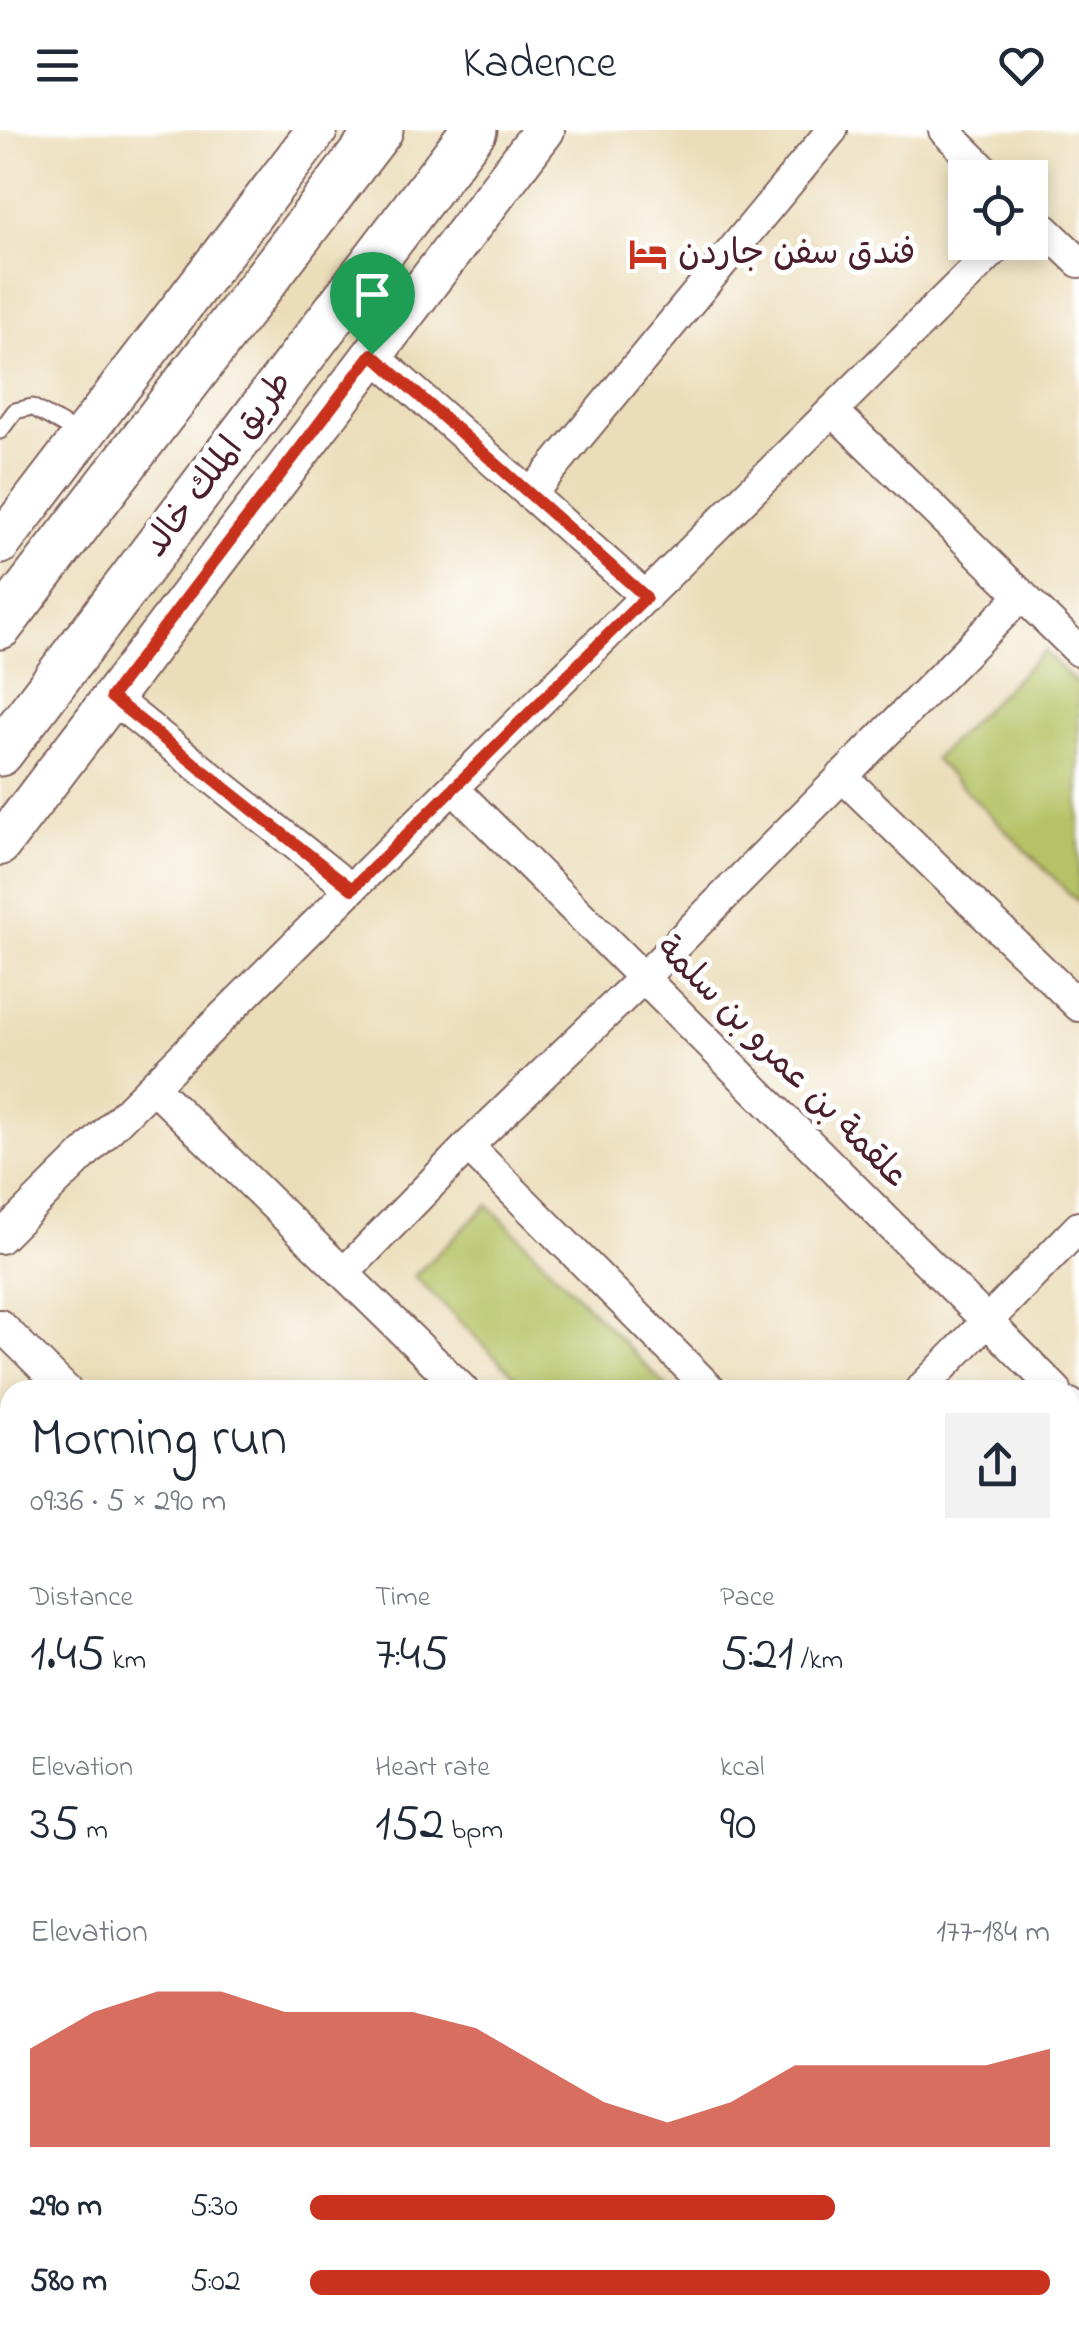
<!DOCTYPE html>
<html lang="en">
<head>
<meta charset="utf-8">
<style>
	:root { --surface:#fff; --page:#f2f2f3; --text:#1f2937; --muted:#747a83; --accent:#c8321e }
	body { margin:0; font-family:"Indie Flower","Playpen Sans Arabic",sans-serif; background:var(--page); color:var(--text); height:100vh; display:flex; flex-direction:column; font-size:38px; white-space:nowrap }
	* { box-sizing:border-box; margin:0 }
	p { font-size:32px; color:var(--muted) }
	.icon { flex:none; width:55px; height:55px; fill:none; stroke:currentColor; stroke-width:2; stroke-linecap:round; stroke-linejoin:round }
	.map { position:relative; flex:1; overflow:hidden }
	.details { position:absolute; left:0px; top:1250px; width:1080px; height:962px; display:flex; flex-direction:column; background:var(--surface); border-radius:30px 30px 0 0; box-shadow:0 5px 15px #0003 }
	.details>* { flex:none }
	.tools { position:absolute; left:948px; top:30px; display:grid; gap:20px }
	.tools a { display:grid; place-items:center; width:100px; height:100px; border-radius:0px; background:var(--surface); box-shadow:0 5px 15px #0003; font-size:50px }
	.pin { position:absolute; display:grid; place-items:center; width:85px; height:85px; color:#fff; margin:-102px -42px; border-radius:50% 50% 50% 0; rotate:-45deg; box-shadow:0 0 10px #0007 }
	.pin .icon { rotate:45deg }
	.round { display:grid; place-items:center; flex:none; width:105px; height:105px; border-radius:0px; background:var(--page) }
	.summary { display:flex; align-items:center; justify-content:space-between; height:170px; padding:0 30px }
	h1 { font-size:55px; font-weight:600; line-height:75px }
	.metrics { display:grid; grid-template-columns:repeat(3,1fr); gap:15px; height:170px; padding:10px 30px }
	.metrics div { display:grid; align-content:center }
	.metrics b { font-size:50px; font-weight:600 }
	.metrics small { font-size:28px; font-weight:400 }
	.metrics p { font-size:28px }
	.chart { height:280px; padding:20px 30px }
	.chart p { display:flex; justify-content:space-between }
	.chart svg { width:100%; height:180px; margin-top:10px; fill:var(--accent); opacity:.7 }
	ul { padding:0 30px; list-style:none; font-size:32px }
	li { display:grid; grid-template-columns:160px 120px 1fr; align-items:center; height:75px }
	li i { height:25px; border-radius:12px; background:var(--accent) }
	header { display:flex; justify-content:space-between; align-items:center; height:130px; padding:0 30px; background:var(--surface); font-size:45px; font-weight:600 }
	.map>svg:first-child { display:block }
	.park { fill:#b5c366; stroke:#807148; stroke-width:2.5 }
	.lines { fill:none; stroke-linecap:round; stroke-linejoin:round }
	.lane-casing { stroke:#82625d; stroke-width:19 }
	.street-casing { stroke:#82625d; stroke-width:34 }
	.secondary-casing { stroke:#82625d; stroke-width:44 }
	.primary-casing { stroke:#82625d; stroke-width:49 }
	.lane { stroke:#fff; stroke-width:15 }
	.street { stroke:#fff; stroke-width:30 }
	.secondary { stroke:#fff; stroke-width:40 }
	.primary { stroke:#fff; stroke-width:45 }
	.route-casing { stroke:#fff; stroke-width:20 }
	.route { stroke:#c8321e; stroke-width:12 }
	.labels { text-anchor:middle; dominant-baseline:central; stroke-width:10; stroke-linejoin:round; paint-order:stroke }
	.poi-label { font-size:35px; fill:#4a1f2b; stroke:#fff; text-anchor:start }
	.street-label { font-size:35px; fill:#4a1f2b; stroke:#fff }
</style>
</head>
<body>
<header><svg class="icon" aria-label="menu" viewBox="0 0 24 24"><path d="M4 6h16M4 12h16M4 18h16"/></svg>Kadence<svg class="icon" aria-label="heart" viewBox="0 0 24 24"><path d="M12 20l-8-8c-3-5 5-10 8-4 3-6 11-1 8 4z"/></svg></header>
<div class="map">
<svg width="1079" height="2212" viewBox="0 0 1079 2212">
	<rect width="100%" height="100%" fill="#fff"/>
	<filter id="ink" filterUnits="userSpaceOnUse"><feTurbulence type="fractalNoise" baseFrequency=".01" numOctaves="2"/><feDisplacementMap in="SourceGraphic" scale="20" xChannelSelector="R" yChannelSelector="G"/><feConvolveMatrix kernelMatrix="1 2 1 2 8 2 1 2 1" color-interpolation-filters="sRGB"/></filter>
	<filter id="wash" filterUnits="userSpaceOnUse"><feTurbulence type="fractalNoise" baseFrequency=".0048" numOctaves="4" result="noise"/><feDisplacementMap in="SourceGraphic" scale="40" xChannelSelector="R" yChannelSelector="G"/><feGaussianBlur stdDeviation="2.25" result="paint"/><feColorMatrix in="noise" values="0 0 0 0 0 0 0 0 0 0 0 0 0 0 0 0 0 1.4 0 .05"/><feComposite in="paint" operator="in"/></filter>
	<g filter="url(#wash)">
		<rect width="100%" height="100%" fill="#ebddb9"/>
		<path class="park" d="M1044,521l35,35v217l-145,-144z
			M488,1075l182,185h-141l-115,-114z"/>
	</g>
	<g filter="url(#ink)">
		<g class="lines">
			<g class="lane-casing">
				<path id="lane" d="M0,301l15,-20 17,-4 47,27"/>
			</g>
			<g class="street-casing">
				<path id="street" d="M944,0l48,48
					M1030,85l49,47
					M372,224l274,243
					M833,281l246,240
					M530,365l302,-365
					M111,567l240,192
					M842,646l237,230
					M453,658l603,602
					M153,957l310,303
					M468,1016l243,244
					M0,1108l1002,-996
					M345,1142l123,-126 175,-168 379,-383
					M0,1195l66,65
					M920,1260l159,-163
					M1070,1274l9,9
					M1070,1493l9,-9
					M1070,1598l9,9
					M0,1693l10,9
					M1070,1887l9,-9
					M0,2105l10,10
					M524,2202l10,10
					M1023,2202l10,10
					M118,2212l10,-10
					M781,2212l9,-10"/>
			</g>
			<g class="secondary-casing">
				<path id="secondary" d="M0,414l317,-414
					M0,715l544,-715"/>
			</g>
			<g class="primary-casing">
				<path id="primary" d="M0,496l380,-496
					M0,623l474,-623"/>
			</g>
			<use href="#lane" class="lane"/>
			<use href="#street" class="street"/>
			<use href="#secondary" class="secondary"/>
			<use href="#primary" class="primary"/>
		</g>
	</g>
	<g class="lines" filter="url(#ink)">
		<g class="route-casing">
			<path id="route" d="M372,224l274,243 -294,292 -241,-192z"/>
		</g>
		<use href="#route" class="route"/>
	</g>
	<defs>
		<g id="hotel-bare" transform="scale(3)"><path d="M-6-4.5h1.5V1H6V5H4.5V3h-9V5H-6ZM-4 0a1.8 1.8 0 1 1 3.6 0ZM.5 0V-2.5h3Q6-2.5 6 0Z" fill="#c8321e" stroke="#fff" stroke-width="2.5" paint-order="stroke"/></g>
	</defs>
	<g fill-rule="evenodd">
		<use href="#hotel-bare" x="648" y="124"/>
	</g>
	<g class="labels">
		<g class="poi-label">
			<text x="678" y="124">فندق سفن جاردن</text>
		</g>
		<g class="street-label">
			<text transform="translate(219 335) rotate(-53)">طريق الملك خالد</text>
			<text transform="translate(781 933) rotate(45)">علقمة بن عمرو بن سلمة</text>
		</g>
	</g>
</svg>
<div class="tools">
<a><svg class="icon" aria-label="locate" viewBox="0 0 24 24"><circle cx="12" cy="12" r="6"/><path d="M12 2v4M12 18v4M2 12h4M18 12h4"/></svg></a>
</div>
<div class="pin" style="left:372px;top:224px;background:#1e9e55"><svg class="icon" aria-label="arrive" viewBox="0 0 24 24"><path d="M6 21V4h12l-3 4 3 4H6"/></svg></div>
<section class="details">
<div class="summary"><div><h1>Morning run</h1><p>09:36 · 5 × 290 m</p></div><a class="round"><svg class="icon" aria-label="share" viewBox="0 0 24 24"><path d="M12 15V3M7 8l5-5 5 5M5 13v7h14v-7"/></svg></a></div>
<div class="metrics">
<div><p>Distance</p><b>1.45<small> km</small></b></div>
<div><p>Time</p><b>7:45</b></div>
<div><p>Pace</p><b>5:21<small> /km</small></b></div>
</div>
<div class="metrics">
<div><p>Elevation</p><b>35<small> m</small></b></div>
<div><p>Heart rate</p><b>152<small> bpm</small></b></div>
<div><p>kcal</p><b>90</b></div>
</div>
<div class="chart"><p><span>Elevation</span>177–184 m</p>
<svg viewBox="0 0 160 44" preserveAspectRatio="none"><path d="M0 44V20L10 11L20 6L30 6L40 11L50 11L60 11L70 15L80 24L90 33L100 38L110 33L120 24L130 24L140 24L150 24L160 20V44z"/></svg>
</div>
<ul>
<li><b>290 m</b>5:30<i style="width:71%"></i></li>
<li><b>580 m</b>5:02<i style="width:100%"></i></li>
</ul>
</section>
</div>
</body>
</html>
